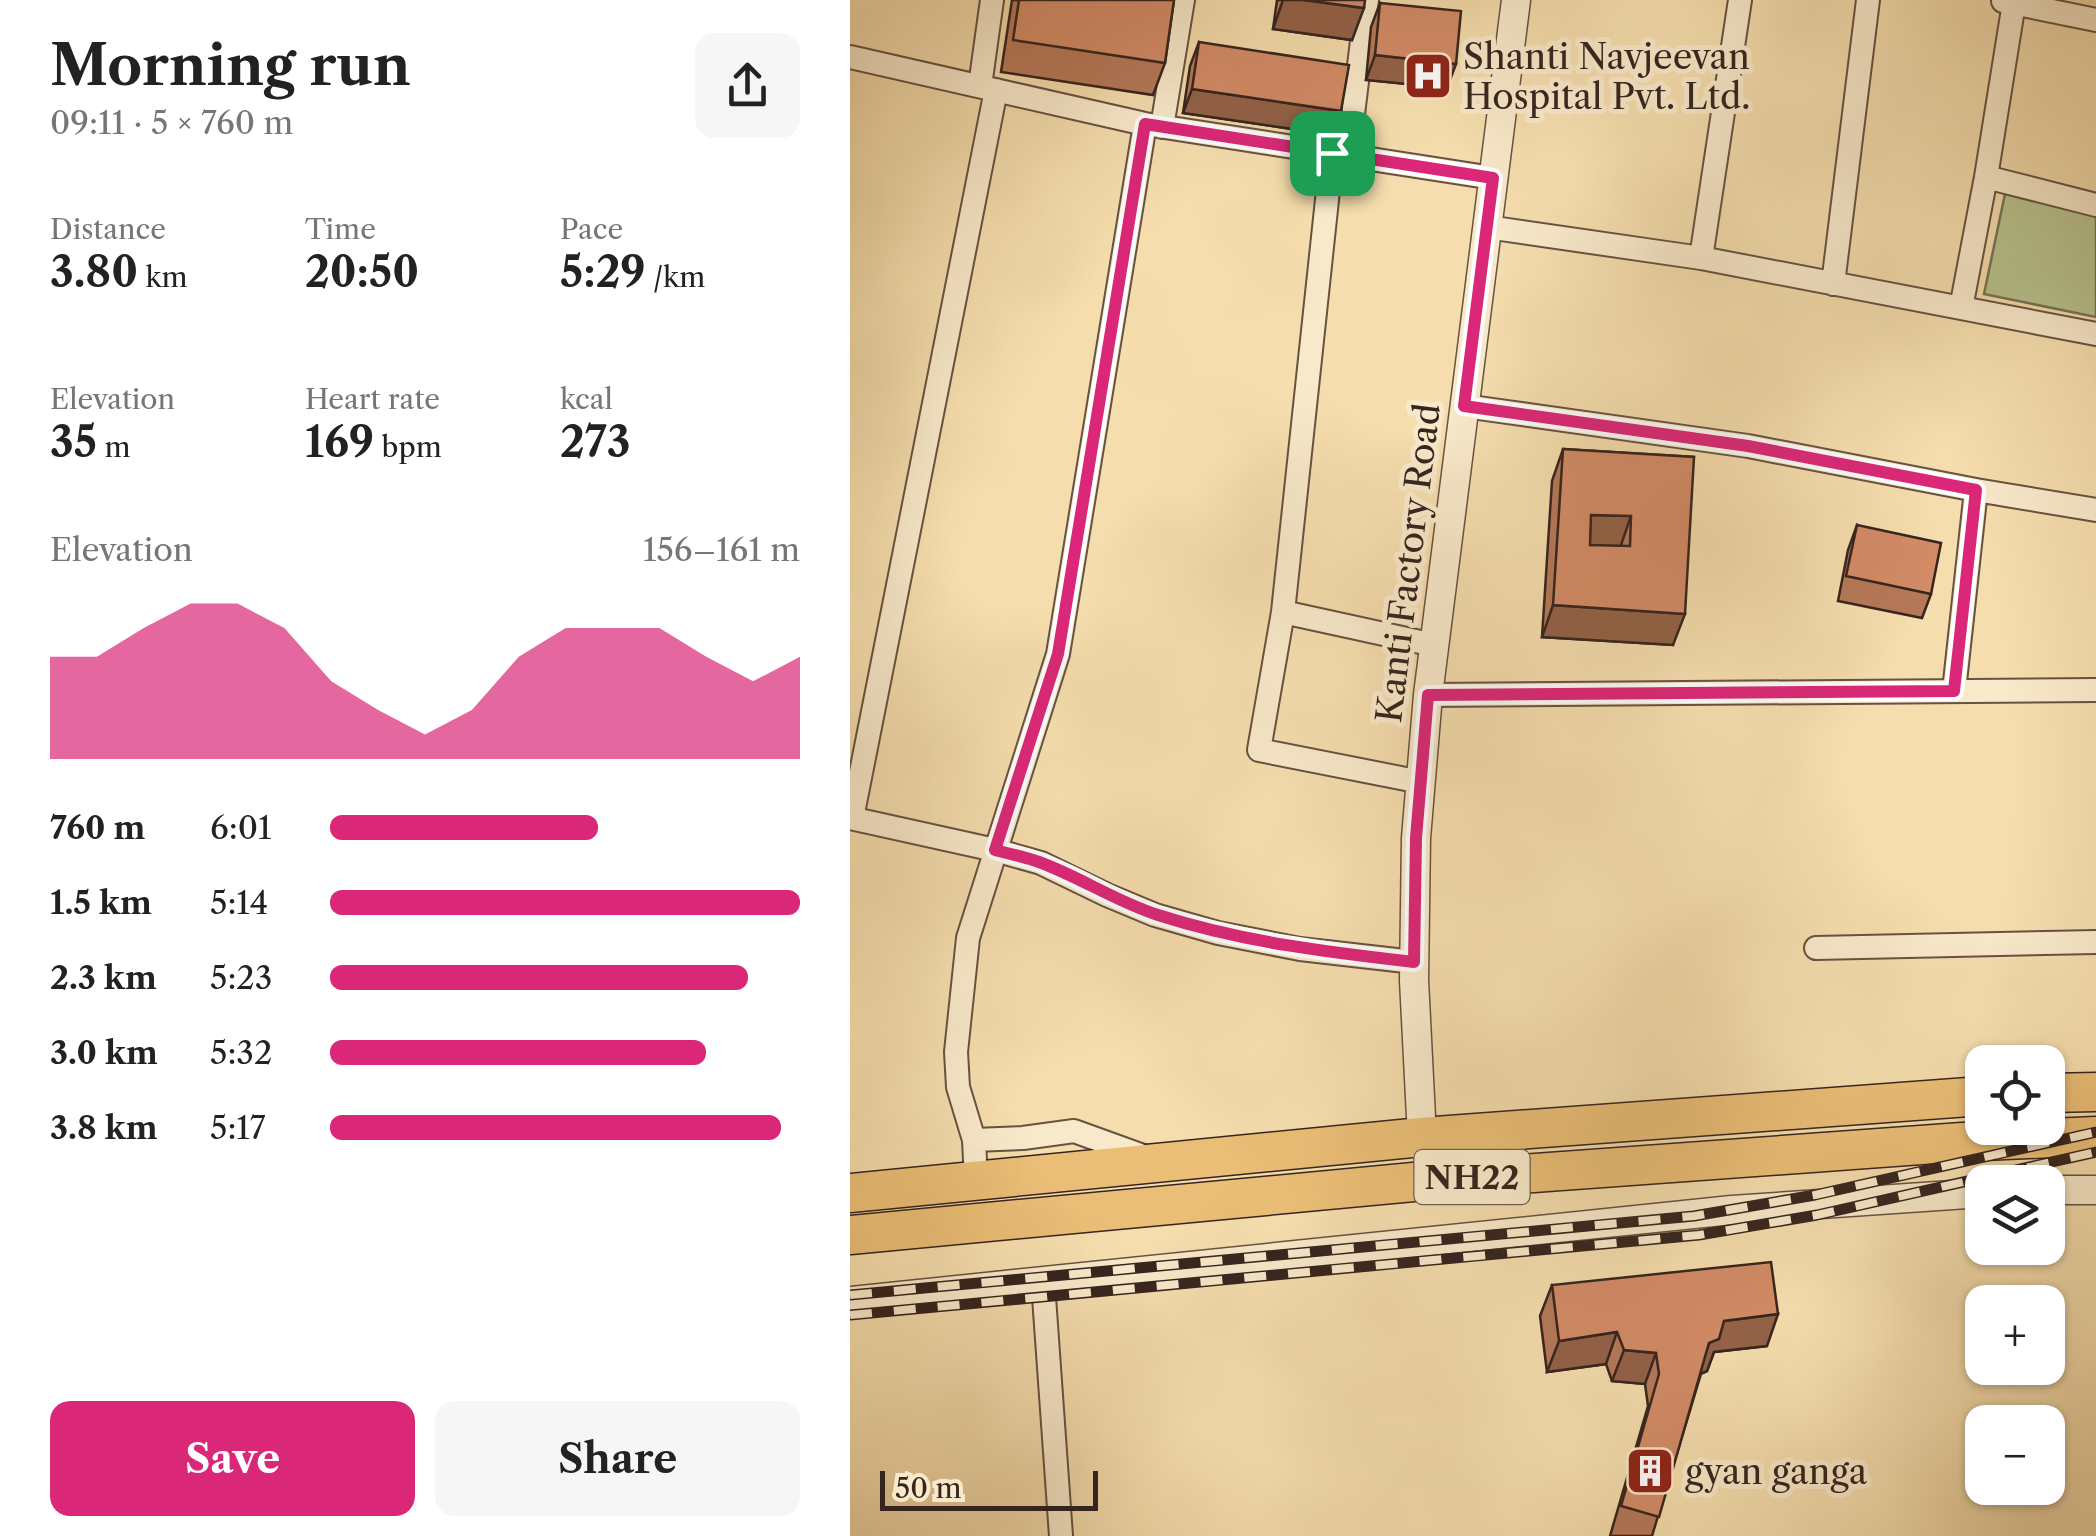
<!DOCTYPE html>
<html lang="en">
<head>
<meta charset="utf-8">
<style>
	:root { --surface:#fff; --page:#f6f6f6; --text:#222; --muted:#767676; --accent:#db2777 }
	body { margin:0; font-family:"Libre Caslon Text",serif; background:var(--page); color:var(--text); height:100vh; display:flex; flex-direction:column; font-size:38px; white-space:nowrap }
	* { box-sizing:border-box; margin:0 }
	p { font-size:32px; color:var(--muted) }
	.icon { flex:none; width:55px; height:55px; fill:none; stroke:currentColor; stroke-width:2; stroke-linecap:round; stroke-linejoin:round }
	.map { position:relative; flex:1; overflow:hidden }
	.sheet { display:flex; flex-direction:column; background:var(--surface); width:850px }
	.sheet>* { flex:none }
	.controls { position:absolute; left:1115px; top:1045px; display:grid; gap:20px }
	.controls a { display:grid; place-items:center; width:100px; height:100px; border-radius:20px; background:var(--surface); box-shadow:0 2px 8px #0004; font-size:50px }
	.scale { position:absolute; left:30px; bottom:25px; width:218px; box-sizing:border-box; padding-left:10px; border:5px solid #36241e; border-top:0; font-size:28px; line-height:35px; white-space:nowrap; color:#36241e; -webkit-text-stroke:8px #f8e9ca; paint-order:stroke }
	.pin { position:absolute; display:grid; place-items:center; width:85px; height:85px; color:#fff; margin:-42px; border-radius:20px; box-shadow:0 5px 15px #0006 }
	.round { display:grid; place-items:center; flex:none; width:105px; height:105px; border-radius:20px; background:var(--page) }
	.head { display:flex; align-items:center; justify-content:space-between; height:170px; padding:0 50px }
	h1 { font-size:55px; font-weight:700; line-height:75px }
	.stats { display:grid; grid-template-columns:repeat(3,1fr); gap:15px; height:170px; padding:10px 50px }
	.stats div { display:grid; align-content:center }
	.stats b { font-size:42px; font-weight:700 }
	.stats small { font-size:28px; font-weight:400 }
	.stats p { font-size:28px }
	.chart { height:280px; padding:20px 50px }
	.chart p { display:flex; justify-content:space-between }
	.chart svg { width:100%; height:180px; margin-top:10px; fill:var(--accent); opacity:.7 }
	.cta { display:flex; gap:20px; margin-top:auto; padding:20px 50px }
	.cta a { flex:1; height:115px; border-radius:20px; background:var(--accent); color:#fff; font-size:40px; font-weight:700; line-height:115px; text-align:center }
	.cta a+a { background:var(--page); color:var(--text) }
	ul { padding:0 50px; list-style:none; font-size:32px }
	li { display:grid; grid-template-columns:160px 120px 1fr; align-items:center; height:75px }
	li i { height:25px; border-radius:12px; background:var(--accent) }
	main { display:flex; flex:1; min-height:0 }
	.map>svg:first-child { display:block }
	.green { fill:#b7c28d; stroke:#767356; stroke-width:2.5 }
	.lines { fill:none; stroke-linecap:round; stroke-linejoin:round }
	.minor-casing { stroke:#665242; stroke-width:26 }
	.tertiary-casing { stroke:#665242; stroke-width:31 }
	.trunk-casing { stroke:#36241e; stroke-width:41 }
	.minor { stroke:#f8e9ca; stroke-width:22 }
	.tertiary { stroke:#f8e9ca; stroke-width:28 }
	.trunk { stroke:#eabe76; stroke-width:38 }
	.rail-casing { stroke:#36241e; stroke-width:11 }
	.rail { stroke:#f8e9ca; stroke-width:8; stroke-dasharray:22; stroke-linecap:butt }
	.wall { fill:#b57858; stroke:#36241e; stroke-width:2.5 }
	.shaded-wall { fill:#936147; stroke:#36241e; stroke-width:2.5 }
	.building { fill:#d28b66; stroke:#36241e; stroke-width:2.5; fill-rule:evenodd }
	.route-casing { stroke:#fff; stroke-width:20 }
	.route { stroke:#db2777; stroke-width:12 }
	.labels { text-anchor:middle; dominant-baseline:central; stroke-width:10; stroke-linejoin:round; paint-order:stroke }
	.shield { fill:#f8e9ca; stroke:#705f52; stroke-width:2.5 }
	.shield-label { font-size:32px; font-weight:bold; fill:#36241e }
	.poi-label { font-size:35px; fill:#36241e; stroke:#f8e9ca; text-anchor:start }
	.street-label { font-size:35px; fill:#36241e; stroke:#f8e9ca }
</style>
</head>
<body>
<main>
<section class="sheet">
<div class="head"><div><h1>Morning run</h1><p>09:11 · 5 × 760 m</p></div><a class="round"><svg class="icon" aria-label="share" viewBox="0 0 24 24"><path d="M12 15V3M7 8l5-5 5 5M5 13v7h14v-7"/></svg></a></div>
<div class="stats">
<div><p>Distance</p><b>3.80<small> km</small></b></div>
<div><p>Time</p><b>20:50</b></div>
<div><p>Pace</p><b>5:29<small> /km</small></b></div>
</div>
<div class="stats">
<div><p>Elevation</p><b>35<small> m</small></b></div>
<div><p>Heart rate</p><b>169<small> bpm</small></b></div>
<div><p>kcal</p><b>273</b></div>
</div>
<div class="chart"><p><span>Elevation</span>156–161 m</p>
<svg viewBox="0 0 160 44" preserveAspectRatio="none"><path d="M0 44V19L10 19L20 12L30 6L40 6L50 12L60 25L70 32L80 38L90 32L100 19L110 12L120 12L130 12L140 19L150 25L160 19V44z"/></svg>
</div>
<ul>
<li><b>760 m</b>6:01<i style="width:57%"></i></li>
<li><b>1.5 km</b>5:14<i style="width:100%"></i></li>
<li><b>2.3 km</b>5:23<i style="width:89%"></i></li>
<li><b>3.0 km</b>5:32<i style="width:80%"></i></li>
<li><b>3.8 km</b>5:17<i style="width:96%"></i></li>
</ul>
<div class="cta"><a>Save</a><a>Share</a></div>
</section>
<div class="map">
<svg width="1246" height="1536" viewBox="0 0 1246 1536">
	<rect width="100%" height="100%" fill="#f5ddad"/>
	<filter id="stains"><feTurbulence type="fractalNoise" baseFrequency=".002" numOctaves="4"/><feColorMatrix values="0 0 0 0 .2 0 0 0 0 .09 0 0 0 0 .02 0 0 0 .5 -.17"/></filter>
	<radialGradient id="worn" r=".72"><stop offset=".6" stop-color="#630" stop-opacity="0"/><stop offset="1" stop-color="#630" stop-opacity=".3"/></radialGradient>
	<path class="green" d="M1155,194l91,19v104l-112,-23z"/>
	<g class="lines">
		<g class="minor-casing">
			<path id="minor" d="M1153,1l93,19
				M1164,3l-28,174 110,28
				M0,57l295,67 348,54
				M130,86l12,-86
				M312,127l21,-127
				M482,153l-49,459 -24,138 162,32
				M498,155l19,-155
				M637,227l214,31 395,76
				M851,258l39,-258
				M983,284l35,-284
				M1111,308l25,-131
				M614,406l284,40 228,44 120,20
				M433,612l151,33
				M1104,691l22,-201
				M578,695l668,-5
				M0,818l145,32 46,13 66,32 48,20 63,18 82,16 114,13
				M2,818l144,-728
				M966,948l280,-6
				M124,1140l49,-2 51,-7 72,26
				M126,1181l-2,-41 -16,-53 -2,-35 12,-114 90,-284 87,-530
				M193,1283l18,253"/>
		</g>
		<g class="tertiary-casing">
			<path id="tertiary" d="M572,1137l-8,-157 2,-142 12,-143 88,-695
				M1198,1190h48
				M0,1301l882,-91 250,-17"/>
		</g>
		<g class="trunk-casing">
			<path id="trunk" d="M1198,1093l48,-1
				M0,1193l572,-56 560,-41
				M0,1235l574,-54 538,-39 134,-6"/>
		</g>
		<use href="#minor" class="minor"/>
		<use href="#tertiary" class="tertiary"/>
		<use href="#trunk" class="trunk"/>
		<g class="rail-casing">
			<path id="rail" d="M0,1295l844,-79 121,-21 281,-63
				M0,1315l849,-80 118,-20 279,-63"/>
		</g>
		<use href="#rail" class="rail"/>
	</g>
	<path class="wall" d="M162,0h162l-9,63 -12,32 -152,-23z
		M427,0h88l-13,40 -79,-11z
		M530,3l67,85 -81,-8 5,-53z
		M349,42l142,69 -8,24 -150,-22 7,-47z
		M713,449l131,8 -21,188 -131,-8 10,-156z
		M1007,525l74,69 -9,24 -84,-17 10,-51z
		M702,1285l215,61 -53,6 -7,19 -6,3 -49,162h-42l38,-130 -3,-22 -33,-3 -6,-17 -59,8 -7,-56z"/>
	<path class="shaded-wall" d="M433,0h21l60,8 -12,32 -79,-11z
		M525,55l81,9 -9,24 -81,-8z
		M342,89l149,22 -8,24 -150,-22z
		M741,515l40,1 -11,32 -41,-2z
		M703,605l132,9 -12,31 -131,-8z
		M928,1314l-11,32 -53,6 -7,19 -9,4 11,-32 15,-22z
		M767,1332l-11,32 -59,8 12,-31z
		M774,1350l32,3 -11,31 -33,-3z"/>
	<path class="building" d="M169,0h155l-9,63 -152,-23z
		M454,0h61l-1,8z
		M530,3l81,8 -5,53 -81,-9z
		M349,42l150,23 -8,46 -149,-22z
		M713,449l131,8 -9,157 -132,-9zM741,515l40,1 -1,30 -40,-1z
		M1007,525l84,18 -10,51 -85,-18z
		M921,1262l7,52 -54,7 -5,18 -10,4 -50,174 -38,-11 38,-132 -3,-21 -32,-3 -7,-18 -58,9 -7,-56z"/>
	<g class="lines">
		<g class="route-casing">
			<path id="route" d="M295,124l348,54 -29,228 284,40 228,44 -22,201 -526,4 -12,143 -2,124c-87,-10 -172,-20 -256,-47 -41,-13 -78,-38 -119,-53 -14,-5 -29,-8 -44,-12l63,-196z"/>
		</g>
		<use href="#route" class="route"/>
	</g>
	<defs>
		<g id="hospital-square" transform="scale(2.5)"><rect x="-9" y="-9" width="18" height="18" rx="4" fill="#8f2418" stroke="#f8e9ca"/><path d="M-5-5h3v3.5h4V-5h3V5h-3V1.5h-4V5h-3Z" fill="#fff"/></g>
		<g id="building-square" transform="scale(2.5)"><rect x="-9" y="-9" width="18" height="18" rx="4" fill="#8f2418" stroke="#f8e9ca"/><path d="M-4-6H4V6H1V3H-1V6H-4ZM-2.5-4.3h1.7v1.8h-1.7ZM.8-4.3h1.7v1.8H.8ZM-2.5-1h1.7V.8h-1.7ZM.8-1h1.7V.8H.8Z" fill="#fff"/></g>
	</defs>
	<g fill-rule="evenodd">
		<use href="#hospital-square" x="578" y="76"/>
		<use href="#building-square" x="800" y="1471"/>
	</g>
	<g class="labels">
		<rect class="shield" x="564.5" y="1150" width="115" height="54" rx="8"/>
		<g class="shield-label">
			<text x="622" y="1177">NH22</text>
		</g>
		<g class="poi-label">
			<text x="613" y="56">Shanti Navjeevan<tspan x="613" dy="40">Hospital Pvt. Ltd.</tspan></text>
			<text x="835" y="1471">gyan ganga</text>
		</g>
		<g class="street-label">
			<text transform="translate(558 563) rotate(-83)">Kanti Factory Road</text>
		</g>
	</g>
	<rect width="100%" height="100%" filter="url(#stains)"/>
	<rect width="100%" height="100%" fill="url(#worn)"/>
</svg>
<div class="controls">
<a><svg class="icon" aria-label="locate" viewBox="0 0 24 24"><circle cx="12" cy="12" r="6"/><path d="M12 2v4M12 18v4M2 12h4M18 12h4"/></svg></a>
<a><svg class="icon" aria-label="layers" viewBox="0 0 24 24"><path d="M12 4l9 5-9 5-9-5zM3 14l9 5 9-5"/></svg></a>
<a>+</a>
<a>−</a>
</div>
<div class="scale">50 m</div>
<div class="pin" style="left:482px;top:153px;background:#1e9e55"><svg class="icon" aria-label="arrive" viewBox="0 0 24 24"><path d="M6 21V4h12l-3 4 3 4H6"/></svg></div>
</div>
</main>
</body>
</html>
